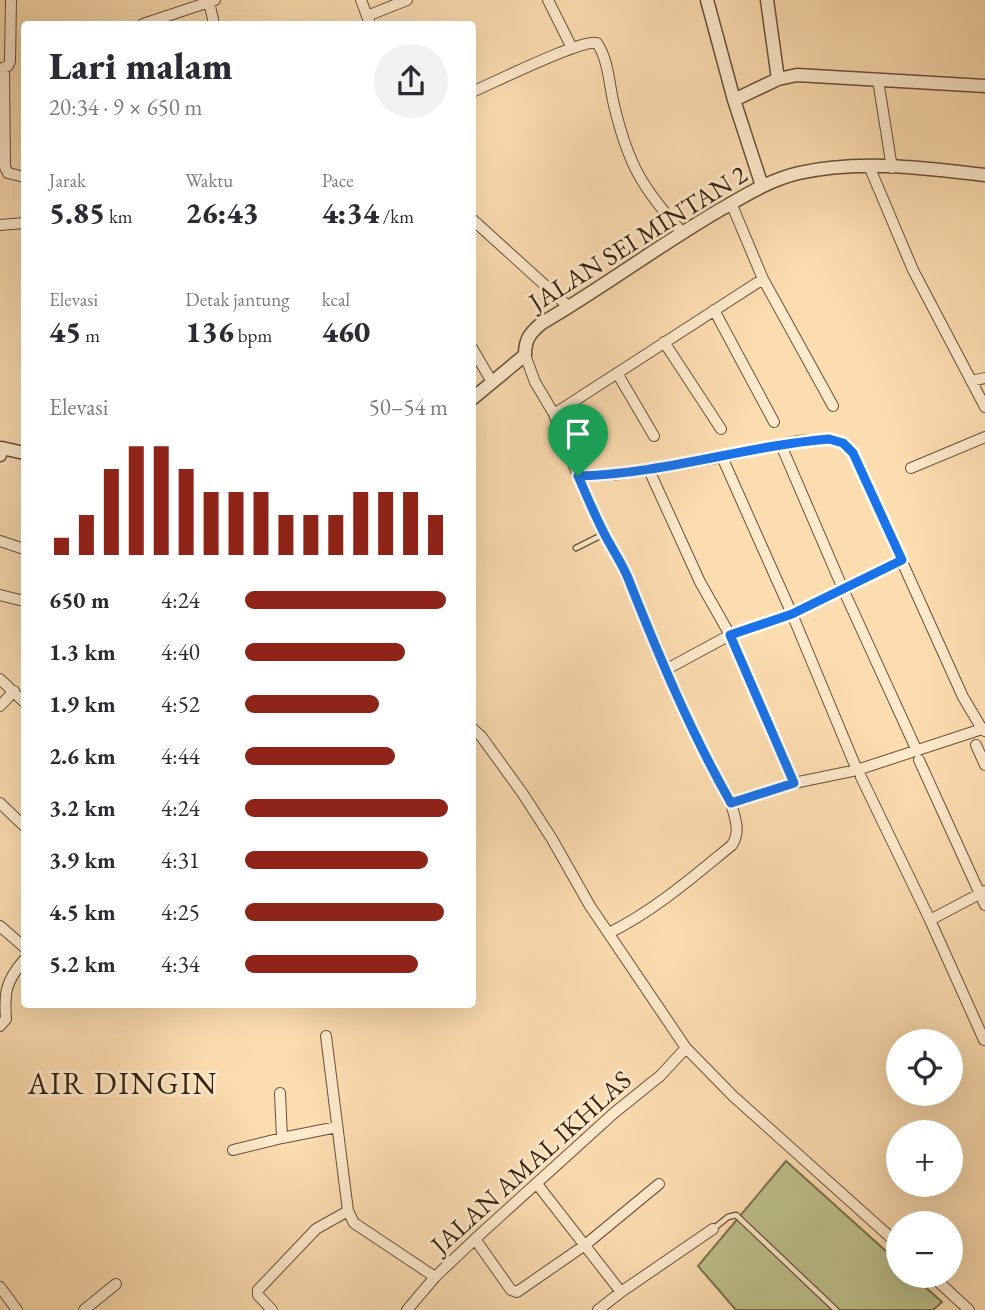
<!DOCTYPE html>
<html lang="id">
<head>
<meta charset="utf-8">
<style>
	:root { --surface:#fff; --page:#f2f2f3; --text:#2b2b33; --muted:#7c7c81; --accent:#8f2418 }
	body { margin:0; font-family:"EB Garamond",serif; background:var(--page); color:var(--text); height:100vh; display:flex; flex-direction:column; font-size:26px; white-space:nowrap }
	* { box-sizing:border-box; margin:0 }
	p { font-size:23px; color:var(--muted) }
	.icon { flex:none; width:38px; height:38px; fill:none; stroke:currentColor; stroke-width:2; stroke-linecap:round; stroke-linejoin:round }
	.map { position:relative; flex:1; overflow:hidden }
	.drawer { position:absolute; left:21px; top:21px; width:455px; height:987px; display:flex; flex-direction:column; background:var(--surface); border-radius:7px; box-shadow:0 7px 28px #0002 }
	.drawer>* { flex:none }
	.buttons { position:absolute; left:886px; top:1029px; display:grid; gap:14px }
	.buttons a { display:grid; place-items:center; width:77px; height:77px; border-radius:50%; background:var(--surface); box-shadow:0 7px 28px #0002; font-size:35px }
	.pin { position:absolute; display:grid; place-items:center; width:60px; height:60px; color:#fff; margin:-72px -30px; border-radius:50% 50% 50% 0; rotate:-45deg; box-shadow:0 0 7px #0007 }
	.pin .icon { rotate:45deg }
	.round { display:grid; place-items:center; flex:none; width:74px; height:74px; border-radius:37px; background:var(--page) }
	.head { display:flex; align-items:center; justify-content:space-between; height:119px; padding:0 28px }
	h1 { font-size:38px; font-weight:800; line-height:52px }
	.stats { display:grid; grid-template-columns:repeat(3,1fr); gap:10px; height:119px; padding:7px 28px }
	.stats div { display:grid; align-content:center }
	.stats b { font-size:30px; font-weight:800 }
	.stats small { font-size:19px; font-weight:400 }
	.stats p { font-size:19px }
	.chart { height:196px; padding:14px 28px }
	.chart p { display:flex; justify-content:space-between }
	.chart svg { width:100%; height:126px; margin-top:7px; stroke:var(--accent); stroke-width:6 }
	ul { padding:0 28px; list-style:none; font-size:23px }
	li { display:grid; grid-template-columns:112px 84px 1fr; align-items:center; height:52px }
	li i { height:18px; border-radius:9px; background:var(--accent) }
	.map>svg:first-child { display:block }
	.green { fill:#bec18c; stroke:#7a724e; stroke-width:2 }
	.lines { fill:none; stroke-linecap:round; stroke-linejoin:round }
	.service-casing { stroke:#675139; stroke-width:7 }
	.minor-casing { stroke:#675139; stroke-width:12 }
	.tertiary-casing { stroke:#675139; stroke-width:15 }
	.service { stroke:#fde9cc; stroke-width:4.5 }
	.minor { stroke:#fde9cc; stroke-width:10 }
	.tertiary { stroke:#fde9cc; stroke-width:12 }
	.route-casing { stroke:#fff; stroke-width:14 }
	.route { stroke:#1a73e8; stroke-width:9 }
	.labels { text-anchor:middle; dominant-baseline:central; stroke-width:6; stroke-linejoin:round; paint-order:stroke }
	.street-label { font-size:26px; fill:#352211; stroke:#fde9cc }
	.quarter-label { font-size:30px; letter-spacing:2px; fill:#352211; stroke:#fde9cc }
</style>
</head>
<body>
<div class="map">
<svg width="985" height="1310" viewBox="0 0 985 1310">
	<rect width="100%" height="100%" fill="#fcddb0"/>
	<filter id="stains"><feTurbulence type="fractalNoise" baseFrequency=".00286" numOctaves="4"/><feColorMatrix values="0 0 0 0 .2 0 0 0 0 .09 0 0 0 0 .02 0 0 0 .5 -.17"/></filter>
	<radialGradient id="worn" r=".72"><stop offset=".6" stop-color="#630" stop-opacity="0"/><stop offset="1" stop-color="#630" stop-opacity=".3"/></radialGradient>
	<path class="green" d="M786,1161l112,101v14h15l29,26 -9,8h-197l-38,-44z"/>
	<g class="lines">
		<g class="service-casing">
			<path id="service" d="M576,548l28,-14
				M713,1229l15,-12 8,-2 100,95"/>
		</g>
		<g class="minor-casing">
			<path id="minor" d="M361,0l9,24
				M548,0l24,48
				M209,2l5,22
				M367,16l40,-16
				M143,24l72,-24
				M4,68l1,99 3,6 16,4
				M0,69l8,-3 2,-5 1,-61
				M878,80l14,88
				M472,92c21,-9 109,-53 125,-49 12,18 12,42 17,62 14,59 28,83 68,127
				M869,166l44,104 72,137
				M731,203l32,76 70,127
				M472,219l97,88
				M0,225l24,-2
				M714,310l60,112
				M664,342l57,87
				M472,348l20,34
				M525,355l10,27 19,32 24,62 35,-1 109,-18 75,-16 32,-2 14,4 10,10 110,244 19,32
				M617,373l37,63
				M971,381l14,-3
				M554,414l209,-135
				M781,445l62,144 74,162
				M722,457l70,157 65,156
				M911,468l74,-31
				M649,470l51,112 30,53 64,148
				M578,476c9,20 17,40 27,59 7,14 17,28 23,43 31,76 62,153 103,225
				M0,541l24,8
				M0,595l24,6
				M667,669l63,-34 62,-21 110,-54
				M0,679l24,23
				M0,706l14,-15
				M472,728l9,8 42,58 29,45 38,67 96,142 47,48 165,148
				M976,745l9,20
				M919,760l66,145
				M861,777l69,143 54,120
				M0,803l24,23
				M930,920l55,-29
				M0,926l24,21
				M609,933c45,-22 85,-57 123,-88 9,-14 3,-26 -1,-42l63,-20 63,-13 125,-41 3,2
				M0,1026l6,-7c-2,-27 0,-38 18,-59
				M326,1036l22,175 6,12 81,54
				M280,1093l2,45
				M233,1150l49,-12 55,-11
				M537,1184l84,108 92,-63
				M475,1239l36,51 6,2 68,-47 74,-61
				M932,1276l37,34
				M0,1287l17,23
				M84,1310l32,-26
				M272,1310l-14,-15v-5l58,-61 32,-18
				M407,1310l28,-33 40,-38 139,-126 46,-37 26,-28
				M598,1310l23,-18"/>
		</g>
		<g class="tertiary-casing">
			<path id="tertiary" d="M707,0l27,100 28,86
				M767,0l11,79
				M734,100l44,-21 19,-4 188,11
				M472,399l53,-44c0,-16 5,-22 17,-32 60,-35 116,-77 176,-112 26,-15 51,-31 81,-38 60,-14 126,-5 186,2
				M0,455l2,-7 22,5"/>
		</g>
		<use href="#service" class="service"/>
		<use href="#minor" class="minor"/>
		<use href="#tertiary" class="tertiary"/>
	</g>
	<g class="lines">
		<g class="route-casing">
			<path id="route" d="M829,439l14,4 10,10 49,107 -110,54 -62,21 64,148 -63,20c-41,-72 -73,-149 -103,-225 -6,-15 -16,-29 -23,-43 -10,-19 -18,-39 -27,-59 85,-2 167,-30 251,-37z"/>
		</g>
		<use href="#route" class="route"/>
	</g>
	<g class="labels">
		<g class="street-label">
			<text transform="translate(638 238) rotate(-32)">JALAN SEI MINTAN 2</text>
			<text transform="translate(531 1162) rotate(-42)">JALAN AMAL IKHLAS</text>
		</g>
		<g class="quarter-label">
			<text x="123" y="1083">AIR DINGIN</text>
		</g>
	</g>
	<rect width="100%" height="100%" filter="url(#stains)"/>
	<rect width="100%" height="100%" fill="url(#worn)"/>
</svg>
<div class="buttons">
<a><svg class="icon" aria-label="locate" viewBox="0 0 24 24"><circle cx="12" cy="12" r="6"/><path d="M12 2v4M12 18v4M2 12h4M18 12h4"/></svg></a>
<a>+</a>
<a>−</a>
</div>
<div class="pin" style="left:578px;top:476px;background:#1e9e55"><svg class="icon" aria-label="arrive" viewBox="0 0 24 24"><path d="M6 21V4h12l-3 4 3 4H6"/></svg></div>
<section class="drawer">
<div class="head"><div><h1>Lari malam</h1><p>20:34 · 9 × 650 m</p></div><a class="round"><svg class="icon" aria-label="share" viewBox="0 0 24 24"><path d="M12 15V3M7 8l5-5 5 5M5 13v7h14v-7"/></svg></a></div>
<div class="stats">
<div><p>Jarak</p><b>5.85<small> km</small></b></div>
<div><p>Waktu</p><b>26:43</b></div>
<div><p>Pace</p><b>4:34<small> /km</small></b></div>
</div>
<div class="stats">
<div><p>Elevasi</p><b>45<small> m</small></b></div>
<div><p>Detak jantung</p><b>136<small> bpm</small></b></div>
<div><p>kcal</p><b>460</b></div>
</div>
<div class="chart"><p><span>Elevasi</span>50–54 m</p>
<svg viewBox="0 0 160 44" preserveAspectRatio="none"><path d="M5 44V38M15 44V30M25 44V14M35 44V6M45 44V6M55 44V14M65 44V22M75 44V22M85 44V22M95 44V30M105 44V30M115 44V30M125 44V22M135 44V22M145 44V22M155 44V30"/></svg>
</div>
<ul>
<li><b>650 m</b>4:24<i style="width:99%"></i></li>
<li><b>1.3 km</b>4:40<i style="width:79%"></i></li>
<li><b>1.9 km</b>4:52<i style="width:66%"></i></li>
<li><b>2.6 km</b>4:44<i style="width:74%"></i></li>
<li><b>3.2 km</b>4:24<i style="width:100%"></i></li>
<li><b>3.9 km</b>4:31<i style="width:90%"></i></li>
<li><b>4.5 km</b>4:25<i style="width:98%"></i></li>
<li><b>5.2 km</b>4:34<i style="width:85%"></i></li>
</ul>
</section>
</div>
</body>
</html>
